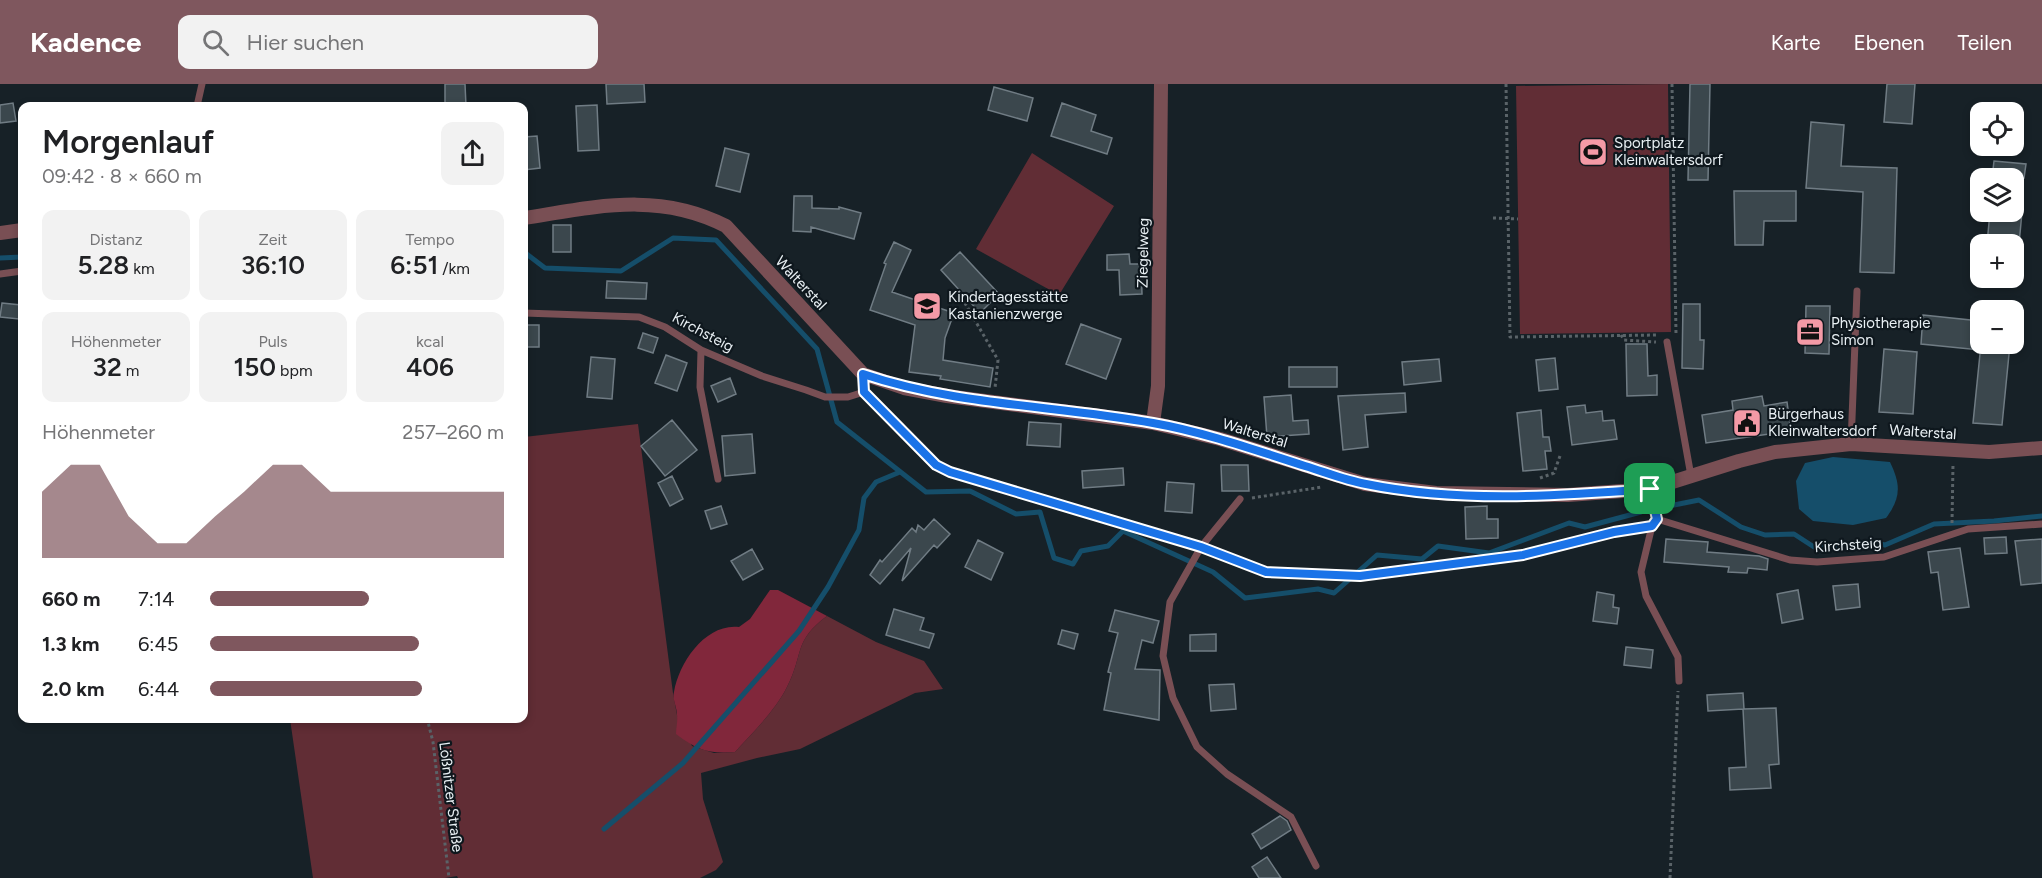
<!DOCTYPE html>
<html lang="de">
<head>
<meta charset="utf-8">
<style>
	:root { --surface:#fff; --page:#f2f2f2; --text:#202124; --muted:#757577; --accent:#7f575e }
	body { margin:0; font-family:Figtree,sans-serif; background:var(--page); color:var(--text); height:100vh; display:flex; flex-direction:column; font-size:22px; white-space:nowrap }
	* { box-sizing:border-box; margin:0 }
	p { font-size:20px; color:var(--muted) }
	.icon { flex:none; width:33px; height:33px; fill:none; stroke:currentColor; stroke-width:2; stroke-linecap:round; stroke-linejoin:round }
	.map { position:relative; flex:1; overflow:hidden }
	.sheet { position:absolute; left:18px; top:18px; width:510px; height:621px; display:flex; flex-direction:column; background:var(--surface); border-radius:12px; box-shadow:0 3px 9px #0003 }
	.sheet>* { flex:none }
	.tools { position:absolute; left:1970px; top:18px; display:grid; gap:12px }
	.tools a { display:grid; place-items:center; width:54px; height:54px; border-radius:12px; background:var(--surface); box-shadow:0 3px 9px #0003; font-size:30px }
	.pin { position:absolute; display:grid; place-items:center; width:51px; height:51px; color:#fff; margin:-26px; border-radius:12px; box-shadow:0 3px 9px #0006 }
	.round { display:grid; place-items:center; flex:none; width:63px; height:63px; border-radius:12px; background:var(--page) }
	.headline { display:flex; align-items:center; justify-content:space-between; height:102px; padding:0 24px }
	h1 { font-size:33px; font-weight:600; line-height:45px }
	.metrics { display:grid; grid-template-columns:repeat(3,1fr); gap:9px; height:102px; padding:6px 24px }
	.metrics div { display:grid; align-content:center; border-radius:12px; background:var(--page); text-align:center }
	.metrics b { font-size:26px; font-weight:600 }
	.metrics small { font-size:16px; font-weight:400 }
	.metrics p { font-size:16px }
	.chart { height:168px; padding:12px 24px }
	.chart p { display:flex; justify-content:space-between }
	.chart svg { width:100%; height:108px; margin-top:6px; fill:var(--accent); opacity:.7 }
	ul { padding:0 24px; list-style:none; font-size:20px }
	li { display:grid; grid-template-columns:96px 72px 1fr; align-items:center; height:45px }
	li i { height:15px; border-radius:8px; background:var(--accent) }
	header { display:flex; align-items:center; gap:36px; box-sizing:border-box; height:84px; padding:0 30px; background:var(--accent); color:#fff }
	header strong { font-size:28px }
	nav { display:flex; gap:33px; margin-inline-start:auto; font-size:21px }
	.search { width:420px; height:54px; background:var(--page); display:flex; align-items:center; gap:15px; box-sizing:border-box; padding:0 21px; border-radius:12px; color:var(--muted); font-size:22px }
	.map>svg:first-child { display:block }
	.green { fill:#612d35 }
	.forest { fill:#81273b }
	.water { fill:#154e6a }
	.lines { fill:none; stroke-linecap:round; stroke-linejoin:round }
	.stream { stroke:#154e6a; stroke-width:5 }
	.building { fill:#3b474d; stroke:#707c84; stroke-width:1.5 }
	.path { stroke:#5a6368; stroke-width:3; stroke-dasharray:3 3; stroke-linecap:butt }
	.service { stroke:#794f54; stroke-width:7 }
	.minor { stroke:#794f54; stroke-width:14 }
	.route-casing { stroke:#fff; stroke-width:12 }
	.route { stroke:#1a73e8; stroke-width:8 }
	.labels { text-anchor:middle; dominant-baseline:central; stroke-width:4.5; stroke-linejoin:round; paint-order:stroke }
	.poi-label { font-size:15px; fill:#e8eff3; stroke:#0e171d; text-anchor:start }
	.street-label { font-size:15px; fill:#e8eff3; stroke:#0e171d }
</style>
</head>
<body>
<header>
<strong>Kadence</strong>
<div class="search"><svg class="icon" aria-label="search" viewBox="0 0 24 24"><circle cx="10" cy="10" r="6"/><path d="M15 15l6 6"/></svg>Hier suchen</div>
<nav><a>Karte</a><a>Ebenen</a><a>Teilen</a></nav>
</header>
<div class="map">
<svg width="2042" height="794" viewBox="0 0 2042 794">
	<rect width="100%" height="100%" fill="#172127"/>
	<path class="green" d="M1668,0l3,248 -151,2 -4,-248z
		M1032,69l82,53 -55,89 -83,-46z
		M638,340l35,269 4,22 15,31 22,7 21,-1c18,-20 40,-41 52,-65 17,-33 6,-46 40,-71l49,26 48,19 19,28 -28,4 -115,56 -43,9 -56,15 2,26 20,63 -7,8 -16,8h-242l-1,-2 -12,2h-132l-23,-159 234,-1v-281z"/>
	<path class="forest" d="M770,506h8l49,26c-34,25 -23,38 -40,71 -12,24 -34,45 -52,65 -27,2 -38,-2 -59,-18 0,-6 2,-13 1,-19 0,-8 -5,-16 -3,-23 5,-30 32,-69 65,-65l11,-8z"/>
	<path class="water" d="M1833,373l57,5c11,23 11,36 -4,56l-33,7 -40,-4 -14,-12 -3,-28 9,-18z"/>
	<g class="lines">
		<path class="stream" d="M524,168l21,16 76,3 52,-33 43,2 101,109 20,73 89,70 44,-1 46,23 24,-2 14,46 19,6 8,-13 27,-5 15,-15 90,41 32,26 73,-9 16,4 43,-38 45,4 16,-13 51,7 80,-30 16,4 56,-15
			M0,174l22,-1
			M1669,422l30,-6 42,27 24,8 29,-1 20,13 28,1 28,-6 15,3 49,-21 60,-3 48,-5
			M604,745l79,-66 116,-132 29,-44 31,-57 5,-32 12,-16 24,-10"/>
	</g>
	<path class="building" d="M445,0h20l1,22h-21z
		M606,0h38l1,18 -38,2z
		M1690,0h20l-2,96h-20z
		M1887,0h28l-3,40 -28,-2z
		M994,3l39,11 -6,23 -39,-11z
		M13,19l3,18 -16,2v-18z
		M1062,19l34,12 -5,16 21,7 -5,16 -56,-18z
		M597,21l2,45 -21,1 -2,-45z
		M1811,38l33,3 -3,41 56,2 -3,105 -34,-1 3,-80 -57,-4z
		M537,52l3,32 -16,2v-33z
		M725,64l24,6 -9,38 -24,-6z
		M1994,77l32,3 -2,14h-32z
		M1734,107h62v30h-32l-1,24h-28z
		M794,112h18v12l27,1v-2l22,6 -7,26 -43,-12v5l-18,-1z
		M1990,128h32l-3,32h-32z
		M553,141h18v27h-18z
		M894,158l17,8 -19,42 62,21 -9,25 -2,22 50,8 -3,19 -50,-8 1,-3 -32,-4 6,-47 -45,-15 16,-46 -2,-1z
		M960,168l39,42 -19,19 -39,-43z
		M1129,170l1,10h11l1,30 -22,1 -1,-25h-12v-15z
		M607,197l40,2 -1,16 -40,-1z
		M2,219l19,2 -2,14 -19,-2z
		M1683,220h17v36h4l-1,29 -21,-1z
		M1806,222h24l-1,48 -24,-1z
		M1923,231l57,6v29l-59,-6z
		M1081,240l40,15 -15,40 -40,-15z
		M524,241h15v22h-15z
		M643,249l15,5 -5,15 -15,-5z
		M1626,260h21l1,32 9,-1v20l-30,1z
		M1981,260h29l-8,81 -29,-2z
		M1884,265l33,3 -4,62 -34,-2z
		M666,271l21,8 -10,28 -22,-8z
		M591,273l24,2 -3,40 -25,-2z
		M1555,274l3,31 -19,2 -3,-31z
		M1439,275l2,22 -37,4 -2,-23z
		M1289,283h48v20h-48z
		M730,294l6,16 -18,8 -7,-16z
		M1405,309l1,19 -41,3 3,32 -25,3 -5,-54z
		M1291,311l2,26 15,-1 1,14 -42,3 -3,-40z
		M1762,312l2,10 23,-4 4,29 -85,12 -4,-28 31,-5 -1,-9z
		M1585,321l1,8 16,-2 1,10 11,-1 3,19 -45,6 -5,-38z
		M1541,326l2,27h6l2,14h-6l2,18 -24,2 -6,-58z
		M672,336l25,30 -32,26 -24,-30z
		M1029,338l32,2 -1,23 -33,-2z
		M752,350l3,39 -30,3 -3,-40z
		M1221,381h27l1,26h-27z
		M1123,384l1,17 -41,3 -1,-17z
		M672,392l11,23 -13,7 -12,-23z
		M1167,398l27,2 -2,29 -27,-2z
		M721,422l6,18 -16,5 -6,-18z
		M1487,422v13h11v19l-32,1 -1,-32z
		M934,435l16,15 -13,14 -3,-3 -32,36 9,-33 -31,36 -10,-9 10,-15 2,2 30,-34 4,4 2,-7 6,5z
		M2006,453l1,16 -22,1 -1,-16z
		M1666,455l42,3 -1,10 52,4 9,3 -1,11 -19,-2 -1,5 -19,-1 1,-5 -65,-5z
		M2042,455v44l-21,2 -6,-44z
		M978,456l25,13 -12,27 -26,-13z
		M1960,464l9,59 -26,3 -5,-38 -7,1 -3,-21z
		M752,465l11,20 -20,11 -12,-19z
		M1858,500l2,23 -24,3 -3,-24z
		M1798,506l5,29 -21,4 -5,-29z
		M1597,508l17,3 -1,12 6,1 -2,16 -24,-3z
		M894,525l30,9 -4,12 14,4 -5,14 -43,-13z
		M1115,526l44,11 -6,22 -11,-3 -7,29 25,1 -1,50 -55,-10 7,-37 -3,-1 10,-39 -9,-2z
		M1062,546l16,4 -4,15 -16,-5z
		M1216,550v17h-26v-16z
		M1626,563l27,3 -2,18 -27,-3z
		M1234,600l2,25 -25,2 -2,-26z
		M1743,609l1,16 32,-1 3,56 -10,1 2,23 -41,2 -1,-22 17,-1 -3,-58 -35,2 -1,-16z
		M1280,732l7,5 4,9 -30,19 -9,-15z
		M1267,773l14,21h-22l-7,-11z"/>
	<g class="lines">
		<path class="path" d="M1506,0l4,253 147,-2
			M1672,0l4,250
			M1493,134l25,1
			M966,209l-4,5 36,62 -3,28
			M1621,251l3,5 32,2
			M1540,394l14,-5 7,-20
			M1252,414l70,-11
			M1952,439l1,-59
			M1213,468l53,20 94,4 163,-21 80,-20
			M427,634l6,24 16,136
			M1670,794l8,-187"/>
		<path class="service" d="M197,22l5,-22
			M0,190l22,-3
			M524,229l115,4 26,10 36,23 61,26 44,14 19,7h23l16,-5
			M1667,258l24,134
			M701,266l-1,37 18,92
			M863,290l1,18 72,73 14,7 251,75
			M1851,360l6,-153
			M1650,405l7,30 -5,7 -11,46 5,24 32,61 1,24
			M1240,415l-39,48 -31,55 -7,54 10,42 24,49 30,27 64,43 25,49
			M1657,435l133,41 27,2 67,-5 84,-28 74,-5
			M1614,448l38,-6"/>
		<path class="minor" d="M524,134c71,-11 134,-27 202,8l137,148 41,14 43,8 206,27 67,16 145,45 71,9 132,2 82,-6 89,-28 36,-9 76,-8 138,8 53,-4
			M0,149l22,-3
			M1153,339l5,-37 3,-302"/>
	</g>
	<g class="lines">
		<g class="route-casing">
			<path id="route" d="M863,290c95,32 192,31 290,49 51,9 102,27 152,43 20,6 40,14 61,18 93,19 191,12 284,5l7,30 -5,7 -38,6 -91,23 -163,21 -94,-4 -65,-25 -251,-75 -14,-7 -72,-73z"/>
		</g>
		<use href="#route" class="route"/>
	</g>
	<defs>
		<g id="stadium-square" transform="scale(1.5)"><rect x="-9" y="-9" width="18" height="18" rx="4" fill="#f49aa6" stroke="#0e171d"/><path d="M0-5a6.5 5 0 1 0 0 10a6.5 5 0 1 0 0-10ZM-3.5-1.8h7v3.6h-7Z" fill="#111"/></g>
		<g id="school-square" transform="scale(1.5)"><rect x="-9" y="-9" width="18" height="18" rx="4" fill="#f49aa6" stroke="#0e171d"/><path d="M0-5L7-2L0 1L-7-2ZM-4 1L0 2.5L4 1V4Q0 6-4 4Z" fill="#111"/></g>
		<g id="office-square" transform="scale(1.5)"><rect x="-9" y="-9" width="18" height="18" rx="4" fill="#f49aa6" stroke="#0e171d"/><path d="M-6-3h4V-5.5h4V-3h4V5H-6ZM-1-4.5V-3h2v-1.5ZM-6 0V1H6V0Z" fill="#111"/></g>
		<g id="civic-square" transform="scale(1.5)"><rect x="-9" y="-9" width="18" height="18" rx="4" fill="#f49aa6" stroke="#0e171d"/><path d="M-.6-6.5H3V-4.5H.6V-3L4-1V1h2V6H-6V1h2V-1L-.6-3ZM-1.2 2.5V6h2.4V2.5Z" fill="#111"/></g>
	</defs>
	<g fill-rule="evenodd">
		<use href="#stadium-square" x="1593" y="68"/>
		<use href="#school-square" x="927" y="222"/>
		<use href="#office-square" x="1810" y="248"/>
		<use href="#civic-square" x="1747" y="339"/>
	</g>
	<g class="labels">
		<g class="poi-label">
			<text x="1614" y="59">Sportplatz<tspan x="1614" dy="17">Kleinwaltersdorf</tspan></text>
			<text x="948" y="213">Kindertagesstätte<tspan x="948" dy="17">Kastanienzwerge</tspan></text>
			<text x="1831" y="239">Physiotherapie<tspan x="1831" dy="17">Simon</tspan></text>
			<text x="1768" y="330">Bürgerhaus<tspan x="1768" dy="17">Kleinwaltersdorf</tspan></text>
		</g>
		<g class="street-label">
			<text transform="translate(1143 169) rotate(-89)">Ziegelweg</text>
			<text transform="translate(801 199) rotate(47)">Walterstal</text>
			<text transform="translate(703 248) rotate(28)">Kirchsteig</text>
			<text transform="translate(1923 348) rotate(4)">Walterstal</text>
			<text transform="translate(1255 349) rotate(17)">Walterstal</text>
			<text transform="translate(1848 461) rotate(-4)">Kirchsteig</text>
			<text transform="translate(451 713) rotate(83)">Lößnitzer Straße</text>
		</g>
	</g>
</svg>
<div class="tools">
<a><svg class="icon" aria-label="locate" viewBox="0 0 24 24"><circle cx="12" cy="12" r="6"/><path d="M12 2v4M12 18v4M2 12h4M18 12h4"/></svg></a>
<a><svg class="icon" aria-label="layers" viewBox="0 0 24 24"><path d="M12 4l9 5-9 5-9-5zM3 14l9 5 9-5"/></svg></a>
<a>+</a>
<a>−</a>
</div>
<div class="pin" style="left:1650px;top:405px;background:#1e9e55"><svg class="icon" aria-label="arrive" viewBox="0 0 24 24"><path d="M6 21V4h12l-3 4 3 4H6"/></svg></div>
<section class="sheet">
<div class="headline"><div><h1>Morgenlauf</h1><p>09:42 · 8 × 660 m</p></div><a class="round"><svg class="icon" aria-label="share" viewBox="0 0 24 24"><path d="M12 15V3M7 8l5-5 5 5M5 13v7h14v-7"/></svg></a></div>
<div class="metrics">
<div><p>Distanz</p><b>5.28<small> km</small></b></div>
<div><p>Zeit</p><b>36:10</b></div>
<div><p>Tempo</p><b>6:51<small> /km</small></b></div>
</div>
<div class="metrics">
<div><p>Höhenmeter</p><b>32<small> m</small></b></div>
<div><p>Puls</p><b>150<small> bpm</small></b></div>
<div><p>kcal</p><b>406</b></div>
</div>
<div class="chart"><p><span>Höhenmeter</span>257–260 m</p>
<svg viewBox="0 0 160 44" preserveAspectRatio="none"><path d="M0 44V17L10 6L20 6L30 27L40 38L50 38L60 27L70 17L80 6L90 6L100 17L110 17L120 17L130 17L140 17L150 17L160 17V44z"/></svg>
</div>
<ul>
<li><b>660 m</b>7:14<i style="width:54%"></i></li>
<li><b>1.3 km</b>6:45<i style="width:71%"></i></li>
<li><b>2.0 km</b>6:44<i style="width:72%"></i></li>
</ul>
</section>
</div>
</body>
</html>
